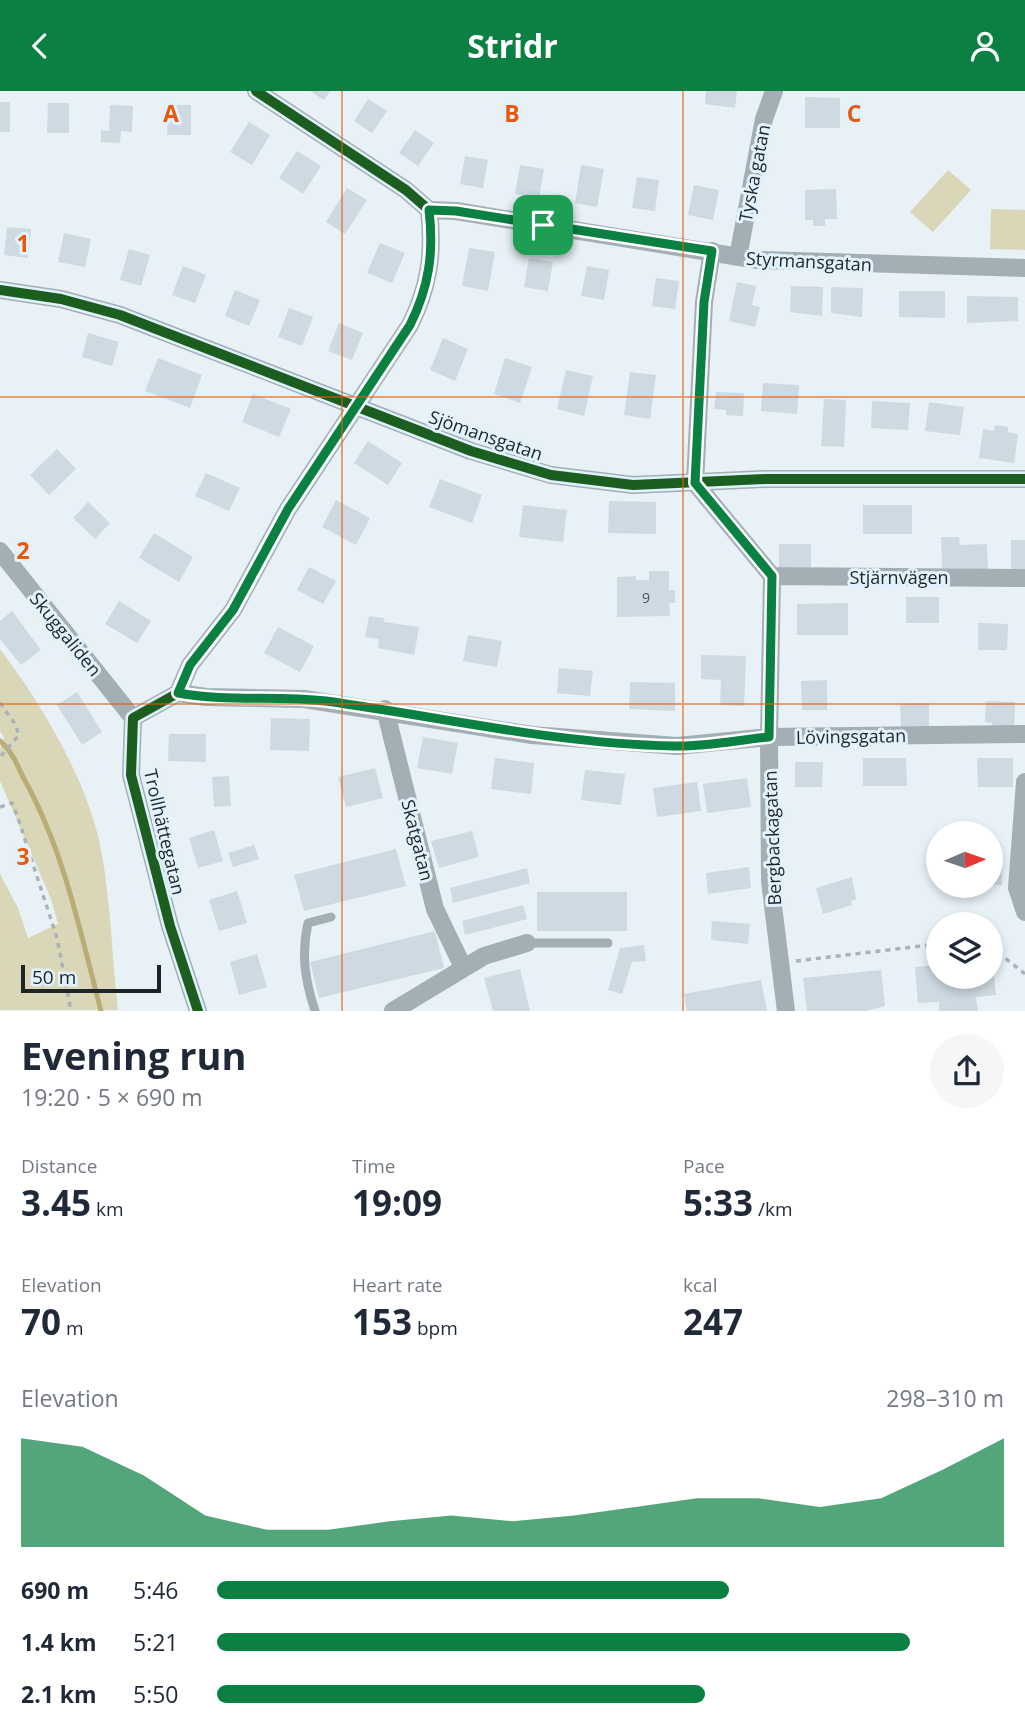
<!DOCTYPE html>
<html lang="en">
<head>
<meta charset="utf-8">
<style>
	:root { --surface:#fff; --page:#f6f6f7; --text:#1f2937; --muted:#747a83; --accent:#0b8043 }
	body { margin:0; font-family:"Open Sans",sans-serif; background:var(--page); color:var(--text); height:100vh; display:flex; flex-direction:column; font-size:26px; white-space:nowrap }
	* { box-sizing:border-box; margin:0 }
	p { font-size:23px; color:var(--muted) }
	.icon { flex:none; width:38px; height:38px; fill:none; stroke:currentColor; stroke-width:2; stroke-linecap:round; stroke-linejoin:round }
	.map { position:relative; height:920px; overflow:hidden }
	.side { display:flex; flex-direction:column; background:var(--surface); flex:1 }
	.side>* { flex:none }
	.needle { width:46px; rotate:88deg }
	.controls { position:absolute; left:926px; top:730px; display:grid; gap:14px }
	.controls a { display:grid; place-items:center; width:77px; height:77px; border-radius:50%; background:var(--surface); box-shadow:0 4px 10px #0003; font-size:35px }
	.scale { position:absolute; left:21px; bottom:18px; width:140px; box-sizing:border-box; padding-left:7px; border:4px solid #1d2529; border-top:0; font-size:19px; line-height:24px; white-space:nowrap; color:#1d2529; -webkit-text-stroke:5px #e1f2fc; paint-order:stroke }
	.pin { position:absolute; display:grid; place-items:center; width:60px; height:60px; color:#fff; margin:-30px; border-radius:14px; box-shadow:0 4px 10px #0006 }
	.round { display:grid; place-items:center; flex:none; width:74px; height:74px; border-radius:37px; background:var(--page) }
	.head { display:flex; align-items:center; justify-content:space-between; height:119px; padding:0 21px }
	h1 { font-size:38px; font-weight:700; line-height:52px }
	.figures { display:grid; grid-template-columns:repeat(3,1fr); gap:10px; height:119px; padding:7px 21px }
	.figures div { display:grid; align-content:center }
	.figures b { font-size:35px; font-weight:700 }
	.figures small { font-size:19px; font-weight:400 }
	.figures p { font-size:19px }
	.chart { height:196px; padding:14px 21px }
	.chart p { display:flex; justify-content:space-between }
	.chart svg { width:100%; height:126px; margin-top:7px; fill:var(--accent); opacity:.7 }
	ul { padding:0 21px; list-style:none; font-size:23px }
	li { display:grid; grid-template-columns:112px 84px 1fr; align-items:center; height:52px }
	li i { height:18px; border-radius:9px; background:var(--accent) }
	header { display:flex; justify-content:space-between; align-items:center; height:91px; padding:0 21px; background:var(--accent); color:#fff; font-size:32px; font-weight:700 }
	.map>svg:first-child { display:block }
	.green { fill:#dad6b8 }
	.lines { fill:none; stroke-linecap:round; stroke-linejoin:round }
	.stream { stroke:#b9ad77; stroke-width:5 }
	.building { fill:#ced9e1 }
	.path { stroke:#abb3b8; stroke-width:3.5; stroke-dasharray:5 5; stroke-linecap:butt }
	.lane { stroke:#a3aeb5; stroke-width:9 }
	.street { stroke:#a3aeb5; stroke-width:18 }
	.cycleway-casing { stroke:#e1f2fc; stroke-width:15 }
	.cycleway { stroke:#1b5e20; stroke-width:10 }
	.route-casing { stroke:#fff; stroke-width:14 }
	.route { stroke:#0b8043; stroke-width:9 }
	.grid { fill:none; stroke:#e8590c; stroke-width:2; stroke-opacity:0.55 }
	.labels { text-anchor:middle; dominant-baseline:central; stroke-width:6; stroke-linejoin:round; paint-order:stroke }
	.number-label { font-size:14px; fill:#4c555a }
	.street-label { font-size:18px; fill:#1d2529; stroke:#e1f2fc }
	.grid-label { font-size:23px; text-anchor:middle; font-weight:bold; fill:#e8590c; stroke:#e1f2fc; stroke-width:6; stroke-linejoin:round; paint-order:stroke }
</style>
</head>
<body>
<header><svg class="icon" aria-label="back" viewBox="0 0 24 24"><path d="M15 5l-7 7 7 7"/></svg>Stridr<svg class="icon" aria-label="person" viewBox="0 0 24 24"><circle cx="12" cy="8" r="4"/><path d="M4 21q1-7 8-7t8 7"/></svg></header>
<div class="map">
<svg width="1025" height="920" viewBox="0 0 1025 920">
	<rect width="100%" height="100%" fill="#e7f1f6"/>
	<path class="green" d="M948,79l23,20 -38,42 -23,-20z
		M991,118l34,1v40l-35,-1z
		M0,558c41,54 89,134 101,201 10,52 11,108 17,160h-118v-136l18,34 10,30 30,-14 -7,-25 -51,-118v-33l4,-11 -4,-6z"/>
	<g class="lines">
		<path class="stream" d="M0,650c11,9 17,23 23,36 41,73 57,154 78,234"/>
	</g>
	<path class="building" d="M310,0h20l-6,9z
		M706,0h31l-2,17 -30,-4z
		M805,6l35,1v30h-35z
		M368,8l19,12 -15,22 -18,-12z
		M0,11h10v30h-10z
		M48,12h21v30h-22z
		M110,14l23,1 -1,26 -11,-1 -1,12 -19,-1v-12l8,1z
		M168,14h23v30h-24z
		M249,31l21,13 -18,30 -22,-13z
		M415,39l19,13 -16,23 -19,-13z
		M297,60l24,15 -18,28 -24,-16z
		M465,65l23,4 -5,28 -23,-4z
		M520,74l24,4 -5,29 -24,-4z
		M581,74l23,4 -7,38 -22,-4z
		M637,86l22,3 -4,31 -23,-3z
		M694,94l25,5 -6,30 -25,-5z
		M347,97l20,12 -22,34 -19,-12z
		M836,98l1,30h-12v7h-12v-6h-8v-30z
		M7,136l24,2 -3,29 -24,-3z
		M64,142l27,6 -6,28 -27,-5z
		M380,152l25,10 -13,30 -25,-10z
		M469,157l26,4 -7,39 -26,-5z
		M129,158l21,6 -9,31 -21,-6z
		M529,167l24,4 -5,29 -24,-4z
		M183,175l23,9 -11,28 -23,-8z
		M587,175l22,4 -5,30 -23,-4z
		M656,187l23,3 -4,28 -23,-3z
		M737,191l19,4 -4,19 8,2 -5,20 -26,-6z
		M791,195l32,1 -1,29 -32,-4z
		M831,196l32,1 -1,29 -31,-4z
		M235,199l25,10 -11,26 -24,-10z
		M899,200h46v27l-46,-1z
		M967,205l51,1v24l-51,2z
		M289,217l24,9 -11,29 -24,-9z
		M339,232l24,10 -11,27 -24,-9z
		M88,242l31,9 -7,24 -30,-9z
		M443,247l25,11 -13,32 -25,-11z
		M158,267l44,17 -12,33 -45,-17z
		M505,267l27,9 -12,36 -26,-9z
		M566,279l27,6 -9,40 -27,-7z
		M630,281l26,3 -6,44 -26,-4z
		M763,292l36,2 -2,29 -36,-3z
		M716,301l28,1 -1,23 -17,-1v-5l-12,-1z
		M253,303l38,15 -12,28 -37,-15z
		M824,308l22,1 -2,47 -23,-1z
		M872,310l38,2 -2,27 -37,-2z
		M929,311l35,5 -4,28 -35,-4z
		M995,334l13,2v5l10,2 -4,29 -35,-5 4,-29 11,2z
		M368,350l34,22 -14,22 -34,-22z
		M57,358l19,20 -27,26 -19,-20z
		M206,382l34,15 -11,23 -34,-15z
		M440,388l42,16 -10,28 -43,-16z
		M336,409l34,18 -14,27 -34,-18z
		M609,410l47,1v32l-48,-1z
		M88,411l22,21 -15,16 -22,-21z
		M523,414l44,5 -4,32 -44,-5z
		M863,414h49v29h-49z
		M154,442l39,24 -14,25 -40,-24z
		M941,446h18l1,8 27,-1 1,26 -46,-2z
		M1011,449h14v31h-14z
		M779,453h32v23l-32,1z
		M309,476l27,14 -13,23 -26,-14z
		M649,480h20v19h6v13h-6l1,13 -53,1v-40l19,-1v4h13z
		M906,506h33v26h-33z
		M119,510l32,20 -14,22 -32,-19z
		M848,512v32h-51v-31z
		M12,520l29,39 -20,15 -21,-26v-18z
		M369,525l15,2v4l35,5 -5,28 -36,-7 1,-9 -14,-2z
		M978,532l30,1 -1,26h-29z
		M278,536l36,19 -14,26 -36,-19z
		M468,544l34,6 -5,26 -34,-6z
		M701,564l45,1 -2,50 -24,-1 1,-25 -20,-1z
		M559,577l34,3 -3,25 -33,-3z
		M827,589v30h-25l-1,-29z
		M630,591l45,1v28l-46,-2z
		M77,601l25,40 -20,13 -25,-40z
		M986,610l29,1 -1,27 -22,-1v-5l-7,-1z
		M929,612v24h-28l-1,-23z
		M271,627l39,1 -1,32 -39,-1z
		M169,643h37v28l-38,-1z
		M423,646l35,6 -6,31 -35,-6z
		M495,667l39,5 -3,31 -40,-5z
		M863,667h43l1,28h-44z
		M977,667h36v29h-35z
		M795,671h28l-1,25h-27z
		M375,677l8,30 -37,9 -8,-30z
		M585,679l40,4 -4,31 -40,-5z
		M229,685l2,30 -17,1 -2,-30z
		M747,687l4,29 -44,6 -4,-29z
		M697,691l4,29 -44,6 -4,-29z
		M214,739l9,31 -25,7 -9,-30z
		M472,740l7,26 -40,11 -8,-27z
		M254,754l5,14 -26,8 -5,-14z
		M396,758l10,37 -102,25 -10,-36z
		M1001,760l1,34h-12v-33z
		M749,776l2,21 -43,6 -2,-21z
		M527,777l3,15 -77,20 -3,-15z
		M852,786l4,22 -5,2 1,4 -29,9 -7,-26z
		M237,800l10,32 -28,8 -10,-31z
		M537,801h90v39h-90z
		M523,814l4,14 -62,16 -3,-14z
		M712,830l38,3 -2,20 -37,-4z
		M435,840l9,37 -125,30 -9,-36z
		M644,854l2,16 -14,1 -10,32 -14,-4 12,-42z
		M257,863l10,33 -28,8 -9,-33z
		M992,869l4,35 -20,2 2,14h-39v-9l-21,1 -3,-36 23,-2v12h52z
		M520,878l10,42h-37l-9,-33z
		M881,879l4,36 -20,5h-58l-4,-33z
		M761,889l6,31h-80l-3,-17z"/>
	<g class="lines">
		<path class="path" d="M0,612l15,21 4,11 -19,22
			M0,716l12,-4 5,12 40,123 14,73
			M990,855l35,28
			M796,870l142,-17"/>
		<path class="lane" d="M527,852h81
			M315,920c-10,-31 -14,-56 -7,-88l23,-6"/>
		<path class="street" d="M429,119l27,1 302,49 267,8
			M712,160l-8,51 -9,181 77,93 -3,161 1,144 16,130
			M738,166l26,-138 10,-28
			M0,199l61,9 59,16 351,136 80,24 82,10 133,-6h259
			M0,460l133,167
			M772,485l253,2
			M178,602l28,4 98,2 228,36 145,11 92,-9 256,-3
			M385,618l50,200 28,58
			M1025,691l-8,106 8,24
			M198,920l-28,-85 -39,-151 2,-57 45,-25 12,-28 43,-55 55,-101 122,-184c19,-38 24,-72 19,-115l-23,-20 -150,-99
			M393,920l91,-55 43,-13"/>
		<g class="cycleway-casing">
			<path id="cycleway" d="M0,199l61,9 59,16 351,136 80,24 82,10 133,-6h259
				M198,920l-28,-85 -39,-151 2,-57 45,-25 12,-28 43,-55 55,-101 122,-184c19,-38 24,-72 19,-115l-23,-20 -150,-99"/>
		</g>
		<use href="#cycleway" class="cycleway"/>
	</g>
	<g class="lines">
		<g class="route-casing">
			<path id="route" d="M429,119l27,1 256,40 -8,51 -9,181 77,93 -3,161c-31,3 -64,10 -95,9 -118,-2 -232,-29 -348,-45 -49,-6 -99,1 -148,-8l12,-28 43,-55 55,-101 122,-184c19,-38 24,-72 19,-115z"/>
		</g>
		<use href="#route" class="route"/>
	</g>
	<path class="grid" d="M342,0v920M683,0v920M0,306h1025M0,613h1025"/>
	<g class="labels">
		<g class="number-label">
			<text x="646" y="506">9</text>
		</g>
		<g class="street-label">
			<text transform="translate(754 82) rotate(-79)">Tyska gatan</text>
			<text transform="translate(809 170) rotate(3)">Styrmansgatan</text>
			<text transform="translate(486 344) rotate(19)">Sjömansgatan</text>
			<text x="899" y="486">Stjärnvägen</text>
			<text transform="translate(66 543) rotate(51)">Skuggaliden</text>
			<text transform="translate(851 645) rotate(-1)">Lövingsgatan</text>
			<text transform="translate(165 741) rotate(77)">Trollhättegatan</text>
			<text transform="translate(772 747) rotate(-92)">Bergbackagatan</text>
			<text transform="translate(418 749) rotate(76)">Skatgatan</text>
		</g>
	</g>
	<g class="grid-label">
		<text x="171" y="31">A</text>
		<text x="512" y="31">B</text>
		<text x="854" y="31">C</text>
		<text x="23" y="161">1</text>
		<text x="23" y="468">2</text>
		<text x="23" y="774">3</text>
	</g>
</svg>
<div class="controls">
<a><svg class="needle" viewBox="-14 -14 28 28"><path d="M0-13l5 13h-10z" fill="#e53935"/><path d="M0 13l5-13h-10z" fill="#747a83"/></svg></a>
<a><svg class="icon" aria-label="layers" viewBox="0 0 24 24"><path d="M12 4l9 5-9 5-9-5zM3 14l9 5 9-5"/></svg></a>
</div>
<div class="scale">50 m</div>
<div class="pin" style="left:543px;top:134px;background:#1e9e55"><svg class="icon" aria-label="arrive" viewBox="0 0 24 24"><path d="M6 21V4h12l-3 4 3 4H6"/></svg></div>
</div>
<section class="side">
<div class="head"><div><h1>Evening run</h1><p>19:20 · 5 × 690 m</p></div><a class="round"><svg class="icon" aria-label="share" viewBox="0 0 24 24"><path d="M12 15V3M7 8l5-5 5 5M5 13v7h14v-7"/></svg></a></div>
<div class="figures">
<div><p>Distance</p><b>3.45<small> km</small></b></div>
<div><p>Time</p><b>19:09</b></div>
<div><p>Pace</p><b>5:33<small> /km</small></b></div>
</div>
<div class="figures">
<div><p>Elevation</p><b>70<small> m</small></b></div>
<div><p>Heart rate</p><b>153<small> bpm</small></b></div>
<div><p>kcal</p><b>247</b></div>
</div>
<div class="chart"><p><span>Elevation</span>298–310 m</p>
<svg viewBox="0 0 160 44" preserveAspectRatio="none"><path d="M0 44V6L10 9L20 19L30 33L40 38L50 38L60 35L70 33L80 35L90 33L100 30L110 27L120 27L130 30L140 27L150 17L160 6V44z"/></svg>
</div>
<ul>
<li><b>690 m</b>5:46<i style="width:65%"></i></li>
<li><b>1.4 km</b>5:21<i style="width:88%"></i></li>
<li><b>2.1 km</b>5:50<i style="width:62%"></i></li>
</ul>
</section>
</body>
</html>
